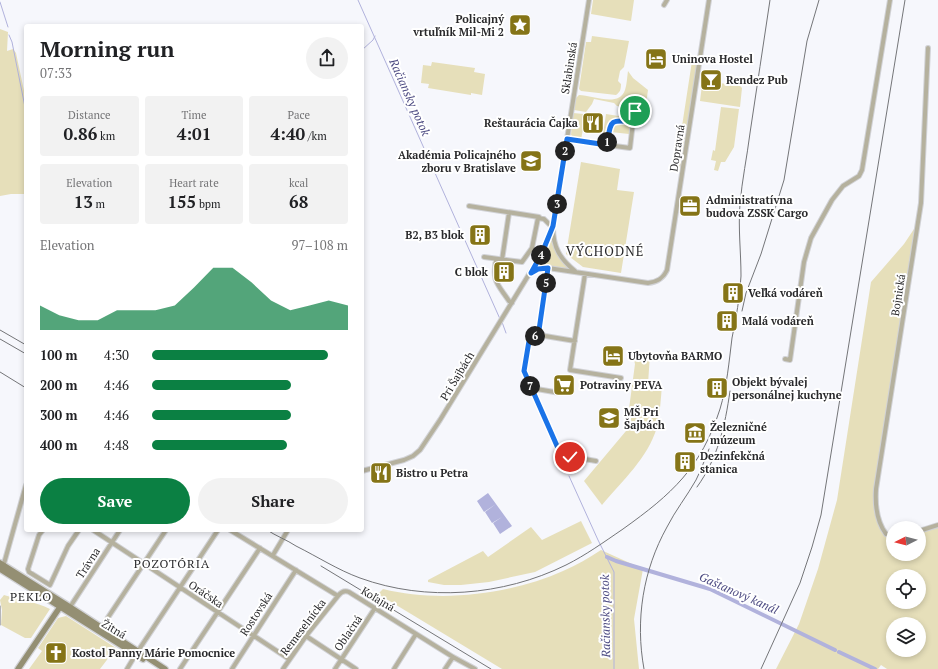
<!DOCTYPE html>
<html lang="en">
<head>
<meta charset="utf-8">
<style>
	:root { --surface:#fff; --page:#f2f2f2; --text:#202124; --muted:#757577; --accent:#0b8043 }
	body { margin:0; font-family:"PT Serif",serif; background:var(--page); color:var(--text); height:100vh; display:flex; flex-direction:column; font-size:15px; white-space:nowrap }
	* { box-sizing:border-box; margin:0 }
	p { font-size:13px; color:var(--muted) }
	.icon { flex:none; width:22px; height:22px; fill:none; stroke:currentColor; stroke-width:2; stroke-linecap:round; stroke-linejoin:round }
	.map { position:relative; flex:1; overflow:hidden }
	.sheet { position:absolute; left:24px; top:24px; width:340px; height:508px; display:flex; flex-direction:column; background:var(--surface); border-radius:4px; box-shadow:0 2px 6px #0003 }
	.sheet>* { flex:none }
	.needle { width:26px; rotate:264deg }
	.fabs { position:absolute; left:886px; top:521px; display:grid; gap:8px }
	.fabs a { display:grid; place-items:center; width:40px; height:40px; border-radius:50%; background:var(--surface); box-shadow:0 2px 6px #0003; font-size:20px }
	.pin { position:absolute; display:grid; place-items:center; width:34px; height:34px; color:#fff; margin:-17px; border:2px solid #fff; border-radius:50%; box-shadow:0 1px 4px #0007 }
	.km { position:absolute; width:20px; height:20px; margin:-10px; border-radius:50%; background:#222; color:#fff; font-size:11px; line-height:20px; text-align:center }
	.round { display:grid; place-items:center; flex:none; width:42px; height:42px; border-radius:21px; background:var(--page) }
	.head { display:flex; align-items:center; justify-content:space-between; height:68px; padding:0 16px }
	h1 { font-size:22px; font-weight:600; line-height:30px }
	.figures { display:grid; grid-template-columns:repeat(3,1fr); gap:6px; height:68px; padding:4px 16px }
	.figures div { display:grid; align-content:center; border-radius:4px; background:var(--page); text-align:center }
	.figures b { font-size:17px; font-weight:600 }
	.figures small { font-size:11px; font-weight:400 }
	.figures p { font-size:11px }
	.chart { height:112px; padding:8px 16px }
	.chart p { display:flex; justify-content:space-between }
	.chart svg { width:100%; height:72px; margin-top:4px; fill:var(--accent); opacity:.7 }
	.cta { display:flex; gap:8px; margin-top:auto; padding:8px 16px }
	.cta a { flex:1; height:46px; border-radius:24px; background:var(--accent); color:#fff; font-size:16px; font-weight:600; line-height:46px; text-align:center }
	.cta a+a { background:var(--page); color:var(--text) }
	ul { padding:0 16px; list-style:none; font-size:13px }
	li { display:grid; grid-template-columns:64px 48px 1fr; align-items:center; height:30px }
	li i { height:10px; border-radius:5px; background:var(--accent) }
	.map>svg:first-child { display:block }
	.green { fill:#e6dfba; fill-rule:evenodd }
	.water { fill:#b1b2dc }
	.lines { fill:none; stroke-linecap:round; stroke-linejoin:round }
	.stream { stroke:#b1b2dc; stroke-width:1 }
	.canal { stroke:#b1b2dc; stroke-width:4 }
	.street-casing { stroke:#d1d2d6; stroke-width:6 }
	.secondary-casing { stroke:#d1d2d6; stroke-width:8 }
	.street { stroke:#b5b19e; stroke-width:4 }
	.secondary { stroke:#948f73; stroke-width:5.5 }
	.tram { stroke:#747578; stroke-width:1 }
	.rail { stroke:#747578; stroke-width:1 }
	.route-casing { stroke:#fff; stroke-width:8 }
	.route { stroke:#1a73e8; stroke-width:5 }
	.labels { text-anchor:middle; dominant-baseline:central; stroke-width:4; stroke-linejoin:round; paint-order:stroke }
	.poi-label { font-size:11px; font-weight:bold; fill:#29292b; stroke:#fff; text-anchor:start }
	.street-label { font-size:11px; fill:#29292b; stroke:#fff }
	.water-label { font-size:12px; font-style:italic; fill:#4e4c83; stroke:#fff }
	.neighbourhood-label { font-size:12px; letter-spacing:1px; fill:#29292b; stroke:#fff }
	.quarter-label { font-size:13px; letter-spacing:1px; fill:#29292b; stroke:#fff }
</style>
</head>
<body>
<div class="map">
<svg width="938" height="669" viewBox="0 0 938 669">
	<rect width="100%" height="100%" fill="#f6f7fc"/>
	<path class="green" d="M593,0h41l-3,21 -40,-7z
		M0,29l8,3 -1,19 6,-2 3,4 10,47v94h-15l-11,2z
		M592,36l37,5 -5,26 -4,4 -2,10 3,3c0,6 -1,8 -5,11l-35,-4 -2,-2 7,-47h5z
		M692,61h4l1,4 -15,100 -3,7h-4z
		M432,62l43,6 -1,4 11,2 -3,21 -11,-2v2l-43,-7 1,-4 -8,-1 2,-18 8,1z
		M628,71l5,7 15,12 -3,21 -28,-5 -3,-3 -20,-4 -2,5 -6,8 -12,-2 2,-12 3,-3c13,0 40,13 46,-5 2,-6 2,-13 3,-19z
		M703,77l3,1v3l34,5 2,2 -2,19 -40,-6z
		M721,107l18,2 -5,38 -9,15h-4l-3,9 -4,-1 2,-9 -5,-1 2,-10 2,1z
		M573,113l11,1 1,3 -4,23 -6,-1 -4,-4z
		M606,114l25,4 -1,2c-24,-4 -21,0 -24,22l-3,1 -2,-1 -2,-5 4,-3z
		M618,122l11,2 1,2 -1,8 -18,-2 1,-7z
		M581,162l39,7 -3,21 17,2 -13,81 -38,-6 -17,-13z
		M920,220l-31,178 -15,99 9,35 10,4v18h26v-23l19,-5v143h-51l-6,-4 -3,4h-102l23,-45 19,-55 19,-69 34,-218 33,-38zM893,576h26v26h-26zM893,624h26v26h-26z
		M551,236c2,14 8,23 18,33l-24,-4 -7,1z
		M632,352l18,2 -2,30h14c-1,14 -2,29 -5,43 -9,31 -35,54 -55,78l-18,-24 42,-50 9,-67z
		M581,521l11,22 -57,29 -46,10 -28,3h-17l-16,-3v-2l55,-29 5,6 43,-30 11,13z
		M601,550l42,19 -9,50 5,50h-137l-124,-75 5,-5c57,14 126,6 180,-18 14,-6 26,-13 38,-21z
		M4,595c16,5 32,7 46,14l-19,29h-6l-24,-13 1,-15 -2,-10z
		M66,616l50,32 -16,21h-71l13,-18 -4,-3 20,-30z"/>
	<path class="water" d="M488,493l8,11 -12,8 -7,-11z
		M496,504l16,22 -12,8 -7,-11 9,-6 -10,6 -7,-11z"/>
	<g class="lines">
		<path class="stream" d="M358,0l142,319
			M0,2l8,25
			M9,35l3,7 14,70
			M362,50l11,-10 2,-4
			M502,322l4,11
			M569,476l29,64 16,32v97"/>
		<path class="canal" d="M607,557l9,4 94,28 125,61
			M839,652l36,17"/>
		<g class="street-casing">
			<path id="street" d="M664,5l3,-5
				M619,120l14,2 -3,26 -23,-3c1,-10 0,-23 12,-25z
				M633,122l2,-11
				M567,139l40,6
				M469,206l70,11
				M553,228c0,19 7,31 22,43
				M484,257l38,5 10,-14 6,-30 6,1 8,8
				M496,259c-4,23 1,24 13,42l3,2
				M502,260l7,-47
				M548,268l-9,62 -10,11 -5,30 37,84 35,6
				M531,273l9,-5h8l100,15c9,-1 15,-4 19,-13l42,-270
				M585,274l-15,96 51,8
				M537,332l8,4 30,5
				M785,359l5,1 14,-98 7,-24 21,-38 11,-14 16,-10 3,-6 28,-170
				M531,388l29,5
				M561,455l3,7
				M362,471l42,-11 9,-4 7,-6 20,-30 102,-167 11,-27 2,-11 34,-215
				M43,530l-4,5 -11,34 1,3 21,13 18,-39 11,-16
				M93,530l196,129
				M230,530l108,66
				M919,531l19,-6
				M893,537l-7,-3c-9,-12 -11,-30 -10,-45l45,-286 7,-155
				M273,555l15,-25
				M3,567l23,-82
				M70,607l50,-77
				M105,622l61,-92
				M306,636l50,33
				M140,648l78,-118
				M127,669l6,-10
				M180,669l80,-121
				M232,669l64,-99
				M283,669l23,-33 32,-40c3,-4 6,-6 11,-4l104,65 22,12
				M335,669l40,-61
				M394,669l22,-35
				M445,669l8,-12"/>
		</g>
		<g class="secondary-casing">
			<path id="secondary" d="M0,563l70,44 95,62
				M0,569l143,90
				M18,669l42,-62"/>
		</g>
		<use href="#street" class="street"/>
		<use href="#secondary" class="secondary"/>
		<path class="tram" d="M0,606v19"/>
		<path class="rail" d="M742,311l4,-18 15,-39 23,-74 23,-139 12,-41
			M0,330l26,15
			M0,339l26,15
			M0,372l26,16
			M697,487c21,-29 28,-61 33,-96
			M267,530c9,6 20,10 29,16 22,11 42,24 64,32 66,24 143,18 206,-13 20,-10 38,-23 57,-36 49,-35 78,-61 97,-120 7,-23 9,-47 12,-71 4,-20 8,-41 9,-62 0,-24 -3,-48 -1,-72 2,-24 7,-47 10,-71 7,-44 13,-89 20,-133
			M321,566l170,103
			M644,669c-9,-49 -1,-99 23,-142 8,-16 20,-31 29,-47 5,-10 9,-21 13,-31
			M761,669l39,-86 12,-36 9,-32 84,-515"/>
	</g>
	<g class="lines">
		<g class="route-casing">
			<path id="route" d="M570,457l-9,-2 -37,-84 5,-30 10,-11 9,-62 -10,1 -7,4 11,-20 11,-27 14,-87 40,6c4,-24 1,-26 27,-23l1,-11"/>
		</g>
		<use href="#route" class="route"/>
	</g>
	<defs>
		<g id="sight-square" transform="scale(1.15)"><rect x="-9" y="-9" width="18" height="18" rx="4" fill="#857417" stroke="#fff"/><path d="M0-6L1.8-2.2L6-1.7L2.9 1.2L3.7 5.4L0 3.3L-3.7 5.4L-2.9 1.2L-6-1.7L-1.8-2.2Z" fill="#fff"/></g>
		<g id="hotel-square" transform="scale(1.15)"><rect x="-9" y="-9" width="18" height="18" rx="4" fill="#857417" stroke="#fff"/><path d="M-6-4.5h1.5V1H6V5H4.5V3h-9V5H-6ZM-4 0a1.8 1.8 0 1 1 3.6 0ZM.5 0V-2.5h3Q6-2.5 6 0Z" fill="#fff"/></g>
		<g id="bar-square" transform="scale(1.15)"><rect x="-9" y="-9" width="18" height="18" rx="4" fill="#857417" stroke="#fff"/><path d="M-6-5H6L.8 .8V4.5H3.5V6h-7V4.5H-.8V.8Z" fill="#fff"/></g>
		<g id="restaurant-square" transform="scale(1.15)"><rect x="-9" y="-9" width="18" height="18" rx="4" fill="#857417" stroke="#fff"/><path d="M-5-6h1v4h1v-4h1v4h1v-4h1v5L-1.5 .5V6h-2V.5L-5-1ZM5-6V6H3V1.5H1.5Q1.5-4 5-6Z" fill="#fff"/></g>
		<g id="university-square" transform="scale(1.15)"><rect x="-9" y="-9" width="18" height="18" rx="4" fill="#857417" stroke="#fff"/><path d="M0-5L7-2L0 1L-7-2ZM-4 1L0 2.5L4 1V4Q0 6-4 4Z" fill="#fff"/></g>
		<g id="office-square" transform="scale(1.15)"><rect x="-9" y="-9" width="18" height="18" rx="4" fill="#857417" stroke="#fff"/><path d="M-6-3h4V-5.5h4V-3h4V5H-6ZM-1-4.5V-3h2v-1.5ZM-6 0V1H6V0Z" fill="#fff"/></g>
		<g id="building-square" transform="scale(1.15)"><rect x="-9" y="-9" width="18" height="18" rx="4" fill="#857417" stroke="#fff"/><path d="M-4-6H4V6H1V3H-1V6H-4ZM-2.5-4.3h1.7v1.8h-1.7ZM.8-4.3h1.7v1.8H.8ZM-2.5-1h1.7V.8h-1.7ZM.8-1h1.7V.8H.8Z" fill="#fff"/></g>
		<g id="supermarket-square" transform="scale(1.15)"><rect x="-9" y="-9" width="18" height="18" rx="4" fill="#857417" stroke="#fff"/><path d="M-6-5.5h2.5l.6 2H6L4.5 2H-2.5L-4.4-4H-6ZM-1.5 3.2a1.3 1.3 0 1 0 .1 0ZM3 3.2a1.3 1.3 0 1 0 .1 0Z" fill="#fff"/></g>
		<g id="school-square" transform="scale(1.15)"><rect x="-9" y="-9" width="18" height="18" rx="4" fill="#857417" stroke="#fff"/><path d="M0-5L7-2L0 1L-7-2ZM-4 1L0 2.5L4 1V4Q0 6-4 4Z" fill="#fff"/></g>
		<g id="museum-square" transform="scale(1.15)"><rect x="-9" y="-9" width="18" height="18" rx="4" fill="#857417" stroke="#fff"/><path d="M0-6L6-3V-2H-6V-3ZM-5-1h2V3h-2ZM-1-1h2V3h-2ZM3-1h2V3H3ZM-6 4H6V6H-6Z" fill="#fff"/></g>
		<g id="church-square" transform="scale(1.15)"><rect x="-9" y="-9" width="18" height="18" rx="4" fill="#857417" stroke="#fff"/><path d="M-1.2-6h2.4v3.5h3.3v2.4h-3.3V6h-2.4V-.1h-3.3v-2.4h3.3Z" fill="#fff"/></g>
	</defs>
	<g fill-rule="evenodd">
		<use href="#sight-square" x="520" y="25"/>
		<use href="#hotel-square" x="656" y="59"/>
		<use href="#bar-square" x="711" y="80"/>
		<use href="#restaurant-square" x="593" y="123"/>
		<use href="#university-square" x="531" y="161"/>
		<use href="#office-square" x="690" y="206"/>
		<use href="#building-square" x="480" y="235"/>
		<use href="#building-square" x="504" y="272"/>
		<use href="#building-square" x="733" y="293"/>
		<use href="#building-square" x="727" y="321"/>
		<use href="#hotel-square" x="613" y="356"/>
		<use href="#supermarket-square" x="564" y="385"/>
		<use href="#building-square" x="717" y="388"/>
		<use href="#school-square" x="609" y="418"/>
		<use href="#museum-square" x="695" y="433"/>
		<use href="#building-square" x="685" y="462"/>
		<use href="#restaurant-square" x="381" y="473"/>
		<use href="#church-square" x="56" y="653"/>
	</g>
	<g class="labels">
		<g class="poi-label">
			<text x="504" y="19" text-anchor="end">Policajný<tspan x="504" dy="13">vrtuľník Mil-Mi 2</tspan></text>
			<text x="672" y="59">Uninova Hostel</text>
			<text x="726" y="80">Rendez Pub</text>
			<text x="578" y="123" text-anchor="end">Reštaurácia Čajka</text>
			<text x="516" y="155" text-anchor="end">Akadémia Policajného<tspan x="516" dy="13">zboru v Bratislave</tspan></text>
			<text x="706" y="200">Administratívna<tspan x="706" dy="13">budova ZSSK Cargo</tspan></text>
			<text x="464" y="235" text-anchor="end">B2, B3 blok</text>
			<text x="488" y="272" text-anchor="end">C blok</text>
			<text x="748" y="293">Veľká vodáreň</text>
			<text x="742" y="321">Malá vodáreň</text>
			<text x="628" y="356">Ubytovňa BARMO</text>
			<text x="732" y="382">Objekt bývalej<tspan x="732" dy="13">personálnej kuchyne</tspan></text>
			<text x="580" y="385">Potraviny PEVA</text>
			<text x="624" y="412">MŠ Pri<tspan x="624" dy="13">Šajbách</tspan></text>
			<text x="710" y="427">Železničné<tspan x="710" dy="13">múzeum</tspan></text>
			<text x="700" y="456">Dezinfekčná<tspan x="700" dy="13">stanica</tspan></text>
			<text x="396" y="473">Bistro u Petra</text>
			<text x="72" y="653">Kostol Panny Márie Pomocnice</text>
		</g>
		<g class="street-label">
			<text transform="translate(569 68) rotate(-81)">Sklabinská</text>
			<text transform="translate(677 148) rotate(-81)">Dopravná</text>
			<text transform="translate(898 295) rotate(-81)">Bojnická</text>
			<text transform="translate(457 376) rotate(-59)">Pri Šajbách</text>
			<text transform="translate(88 563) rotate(-57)">Trávna</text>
			<text transform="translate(206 594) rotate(34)">Oráčska</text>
			<text transform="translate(378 599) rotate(31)">Koľajná</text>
			<text transform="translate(256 614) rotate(-57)">Rostovská</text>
			<text transform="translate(303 627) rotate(-53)">Remeselnícka</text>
			<text transform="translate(114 629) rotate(31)">Žitná</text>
			<text transform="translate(348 633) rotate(-56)">Oblačná</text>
		</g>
		<g class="water-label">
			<text transform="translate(410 97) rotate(66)">Račiansky potok</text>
			<text transform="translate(739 593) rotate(24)">Gaštanový kanál</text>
			<text transform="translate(605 616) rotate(-91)">Račiansky potok</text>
		</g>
		<g class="neighbourhood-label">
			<text x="172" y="563">POZOTÓRIA</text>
			<text x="31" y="596">PEKLO</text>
		</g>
		<g class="quarter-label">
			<text x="605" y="251">VÝCHODNÉ</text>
		</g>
	</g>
</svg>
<div class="fabs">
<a><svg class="needle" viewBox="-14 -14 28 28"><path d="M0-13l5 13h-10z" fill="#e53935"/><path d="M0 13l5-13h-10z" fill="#757577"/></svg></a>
<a><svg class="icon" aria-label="locate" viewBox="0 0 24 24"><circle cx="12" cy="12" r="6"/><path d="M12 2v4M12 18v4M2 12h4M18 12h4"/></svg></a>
<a><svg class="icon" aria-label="layers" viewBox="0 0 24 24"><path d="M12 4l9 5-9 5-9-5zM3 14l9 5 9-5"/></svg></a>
</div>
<div class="pin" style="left:635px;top:111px;background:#1e9e55"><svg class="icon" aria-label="arrive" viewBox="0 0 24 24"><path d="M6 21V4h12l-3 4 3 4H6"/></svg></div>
<div class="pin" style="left:570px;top:457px;background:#d93025"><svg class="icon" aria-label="check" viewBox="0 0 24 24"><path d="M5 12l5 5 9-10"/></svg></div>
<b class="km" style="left:607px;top:142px">1</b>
<b class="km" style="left:565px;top:151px">2</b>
<b class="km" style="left:557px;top:204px">3</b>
<b class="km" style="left:541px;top:255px">4</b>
<b class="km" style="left:546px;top:283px">5</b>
<b class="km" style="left:535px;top:336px">6</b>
<b class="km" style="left:530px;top:386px">7</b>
<section class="sheet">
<div class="head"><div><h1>Morning run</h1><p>07:33</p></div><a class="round"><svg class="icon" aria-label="share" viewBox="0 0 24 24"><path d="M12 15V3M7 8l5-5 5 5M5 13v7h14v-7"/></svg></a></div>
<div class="figures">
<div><p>Distance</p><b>0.86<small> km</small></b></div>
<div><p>Time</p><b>4:01</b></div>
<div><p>Pace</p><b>4:40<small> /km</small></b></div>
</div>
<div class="figures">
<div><p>Elevation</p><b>13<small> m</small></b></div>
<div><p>Heart rate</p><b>155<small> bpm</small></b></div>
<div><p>kcal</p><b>68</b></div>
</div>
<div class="chart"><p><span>Elevation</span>97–108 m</p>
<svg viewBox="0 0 160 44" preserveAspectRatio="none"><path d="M0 44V29L10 35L20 38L30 38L40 32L50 32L60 32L70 29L80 18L90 6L100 6L110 15L120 26L130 32L140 29L150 26L160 29V44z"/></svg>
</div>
<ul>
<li><b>100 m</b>4:30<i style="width:90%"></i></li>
<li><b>200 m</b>4:46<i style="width:71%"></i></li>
<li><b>300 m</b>4:46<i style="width:71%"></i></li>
<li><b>400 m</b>4:48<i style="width:69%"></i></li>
</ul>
<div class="cta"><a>Save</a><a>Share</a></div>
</section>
</div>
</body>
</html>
